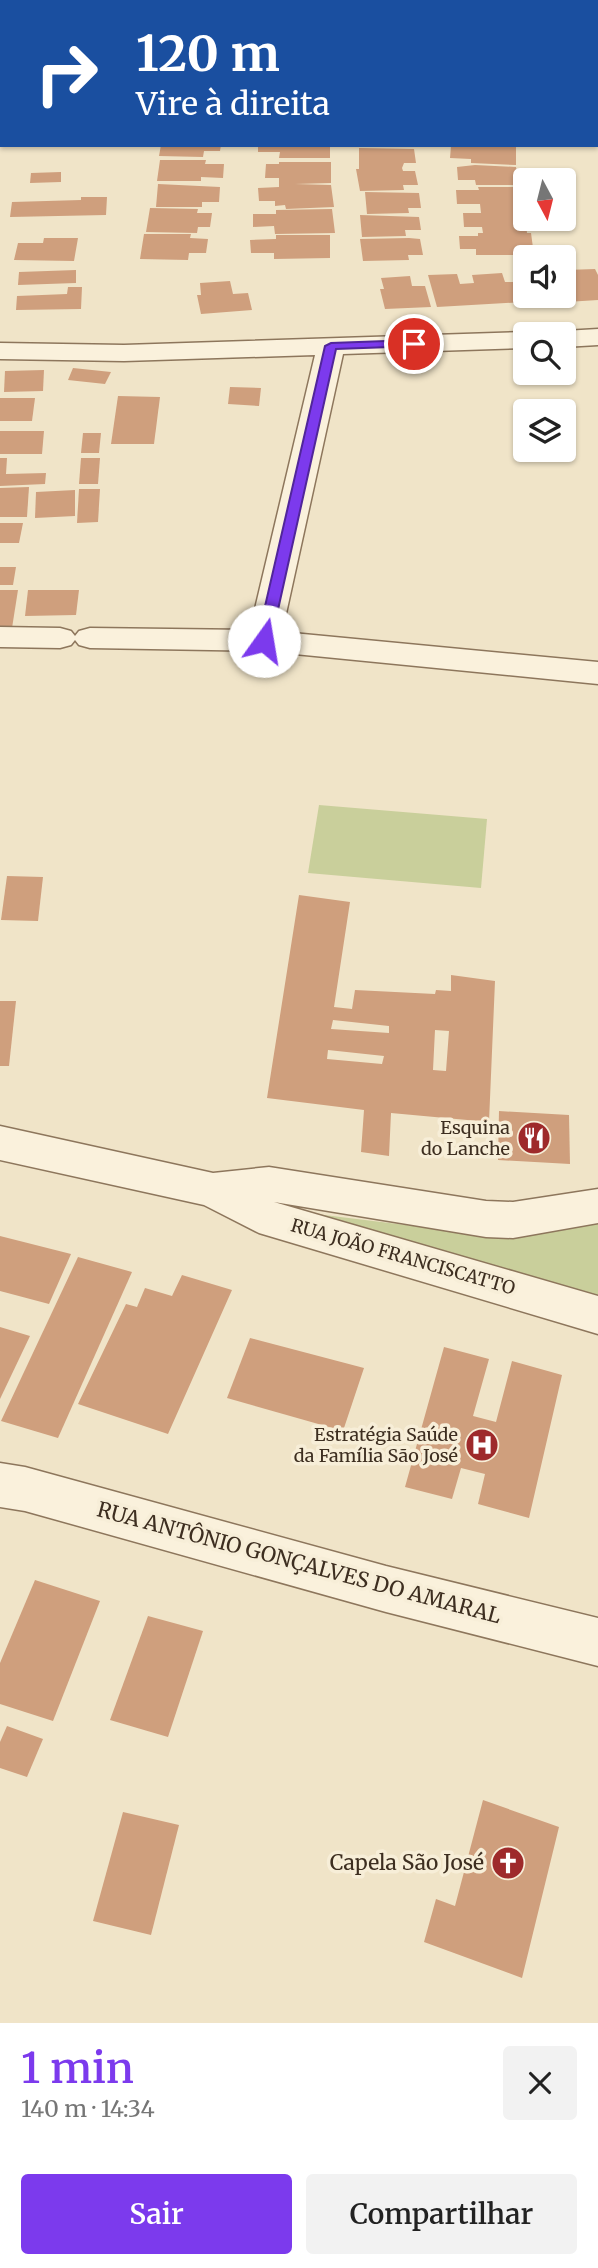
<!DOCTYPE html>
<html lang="pt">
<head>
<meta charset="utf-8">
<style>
	:root { --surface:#fff; --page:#f2f2f2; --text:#222; --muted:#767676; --accent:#7c3aed }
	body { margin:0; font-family:Merriweather,serif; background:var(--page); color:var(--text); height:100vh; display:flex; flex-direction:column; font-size:26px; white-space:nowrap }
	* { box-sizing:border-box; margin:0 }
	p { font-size:23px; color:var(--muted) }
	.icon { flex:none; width:38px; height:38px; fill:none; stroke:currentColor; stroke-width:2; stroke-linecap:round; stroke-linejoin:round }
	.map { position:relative; height:2023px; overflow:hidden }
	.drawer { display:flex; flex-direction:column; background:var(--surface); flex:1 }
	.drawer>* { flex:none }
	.banner { position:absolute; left:0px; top:0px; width:598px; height:147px; box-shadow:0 2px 5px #0004; background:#1a4fa0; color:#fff; overflow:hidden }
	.needle { width:46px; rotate:173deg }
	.tools { position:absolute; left:513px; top:168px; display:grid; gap:14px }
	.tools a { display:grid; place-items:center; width:63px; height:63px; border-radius:7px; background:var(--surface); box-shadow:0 2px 5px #0004; font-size:35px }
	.pin { position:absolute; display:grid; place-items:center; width:60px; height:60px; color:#fff; margin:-30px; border:4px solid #fff; border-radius:50%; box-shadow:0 2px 7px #0007 }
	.me { position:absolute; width:77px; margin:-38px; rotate:13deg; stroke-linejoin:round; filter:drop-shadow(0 0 5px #0008) }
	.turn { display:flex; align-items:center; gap:24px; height:147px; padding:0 21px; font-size:32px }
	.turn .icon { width:91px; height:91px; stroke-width:2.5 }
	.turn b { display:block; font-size:49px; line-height:60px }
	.round { display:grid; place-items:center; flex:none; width:74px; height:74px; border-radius:7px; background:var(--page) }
	.headline { display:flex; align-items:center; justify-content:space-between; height:119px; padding:0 21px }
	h1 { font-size:42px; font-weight:600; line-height:52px; color:var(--accent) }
	.cta { display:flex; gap:14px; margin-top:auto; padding:14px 21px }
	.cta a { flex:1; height:80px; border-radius:7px; background:var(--accent); color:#fff; font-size:28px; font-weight:600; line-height:80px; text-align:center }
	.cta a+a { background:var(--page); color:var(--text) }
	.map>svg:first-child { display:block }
	.green { fill:#c9cf9b }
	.building { fill:#cf9f7d; fill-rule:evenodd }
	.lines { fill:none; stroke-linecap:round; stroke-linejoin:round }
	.minor-casing { stroke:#8d765c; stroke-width:3 }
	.minor { fill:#faf1dc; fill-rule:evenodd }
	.route { fill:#7c3aed; stroke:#51269a; stroke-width:2 }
	.labels { text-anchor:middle; stroke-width:7; stroke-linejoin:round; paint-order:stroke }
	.poi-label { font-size:18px; fill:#3d2e20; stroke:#f7eed8; text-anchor:end }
	.street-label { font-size:18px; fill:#3d2e20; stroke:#f7eed8 }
	.near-street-label { font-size:21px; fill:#3d2e20; stroke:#f7eed8 }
	.near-poi-label { font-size:21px; fill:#3d2e20; stroke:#f7eed8; text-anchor:end }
</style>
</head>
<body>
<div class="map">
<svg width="598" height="2023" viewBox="0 0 598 2023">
	<rect width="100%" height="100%" fill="#f0e4c8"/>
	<!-- green -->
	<g class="green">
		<polygon points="319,805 487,819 481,888 308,873"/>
		<polygon points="308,1213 495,1236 598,1221 598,1296"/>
	</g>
	<!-- building -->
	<g class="building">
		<polygon points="161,145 221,145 220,151 204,151 203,157 159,156"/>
		<polygon points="258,145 330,145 330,158 279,158 280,152 258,152"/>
		<polygon points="469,145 516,145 516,165 471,163 471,159 450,158 451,146"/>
		<polygon points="359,148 414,149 416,163 404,163 402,168 403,171 415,171 418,185 403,185 404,190 360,191 356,169 359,169"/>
		<polygon points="160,160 206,160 205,164 224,164 223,178 201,177 201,181 157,181"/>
		<polygon points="279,162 331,162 331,183 295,184 331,185 334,207 286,209 285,205 275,206 275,201 259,201 258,188 279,187 279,178 265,178 266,164 279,164"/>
		<polygon points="475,165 516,167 519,185 476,185 475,180 458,180 457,167"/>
		<polygon points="61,172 61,182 30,183 31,173"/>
		<polygon points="158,184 220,187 219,202 202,202 202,207 156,207"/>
		<polygon points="478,187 522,187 527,233 531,233 534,255 476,255 476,249 460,249 459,236 478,236 478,233 483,233 482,227 464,227 463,213 481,213 480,204 457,204 456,190 479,190"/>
		<polygon points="365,192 419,193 421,208 408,208 409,213 367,214"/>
		<polygon points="81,197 107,197 106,215 10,217 12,202 81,200"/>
		<polygon points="150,208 198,209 197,213 212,213 210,227 198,227 197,233 146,232"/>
		<polygon points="332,209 335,233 275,234 274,226 253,227 253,214 276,214 276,210"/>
		<polygon points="360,215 419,217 421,230 405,230 406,236 362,237"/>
		<polygon points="144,234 191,234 190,238 208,239 206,253 189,253 188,260 140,259"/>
		<polygon points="276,235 330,235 330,258 274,259 274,253 251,253 250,240 276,239"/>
		<polygon points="44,238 78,238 74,261 14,260 18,243 43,243"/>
		<polygon points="409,238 420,239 423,255 408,255 409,260 363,261 360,239"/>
		<polygon points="595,269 598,275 598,300 535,304 532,296 564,296 564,281 571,281 566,270"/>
		<polygon points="76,270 76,283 18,285 19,272"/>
		<polygon points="502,273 505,282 517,282 524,302 437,307 428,275 457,274 460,284 474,283 472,275"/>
		<polygon points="410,276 412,286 425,286 431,307 385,309 380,289 384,289 381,278"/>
		<polygon points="230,281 233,294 248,293 252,310 201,314 197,295 201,295 200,283"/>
		<polygon points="68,287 82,287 81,309 16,310 17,296 67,294"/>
		<polygon points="73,368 111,372 105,384 68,380"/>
		<polygon points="44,370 43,391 4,392 5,371"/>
		<polygon points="230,387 261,388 259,406 228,404"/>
		<polygon points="118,396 160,397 154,444 111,444"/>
		<polygon points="0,398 35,398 32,421 0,421"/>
		<polygon points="0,431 44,431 42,454 0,454"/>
		<polygon points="83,433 101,433 99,453 81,453"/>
		<polygon points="0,458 7,458 6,474 46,473 45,484 0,486"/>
		<polygon points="81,458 100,458 98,484 79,484"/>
		<polygon points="29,487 27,517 0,517 0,488"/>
		<polygon points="79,489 100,489 98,522 77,523"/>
		<polygon points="75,490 75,516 35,518 36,492"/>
		<polygon points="0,523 23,523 19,543 0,543"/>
		<polygon points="0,567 16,567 13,585 0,585"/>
		<polygon points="0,590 18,590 12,628 0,628"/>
		<polygon points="28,590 79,590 76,615 25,616"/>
		<polygon points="7,876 43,877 38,921 1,920"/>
		<path d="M299,895L350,902L334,1007L352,1009L355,990L435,994L436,990L451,991V975L495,981L489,1122L391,1113L389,1156L361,1152L364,1110L267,1098ZM333,1020L389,1026V1033L331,1029ZM435,1030L449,1031L446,1071L433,1070ZM328,1050L384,1056L382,1064L327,1059Z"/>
		<polygon points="0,1001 16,1001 9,1066 0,1066"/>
		<polygon points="499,1111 569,1115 570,1164 498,1160"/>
		<polygon points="0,1236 71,1254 49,1304 0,1291"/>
		<polygon points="78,1257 132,1272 58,1438 1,1421"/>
		<polygon points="182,1275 232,1290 168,1434 78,1404 126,1304 137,1307 145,1288 172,1296"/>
		<polygon points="0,1327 30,1336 0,1399"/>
		<polygon points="250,1338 364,1368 343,1431 227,1398"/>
		<polygon points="444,1347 489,1359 473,1416 496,1422 512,1361 562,1375 529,1518 478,1504 485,1474 461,1468 452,1499 405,1487"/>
		<polygon points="35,1580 100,1601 53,1721 0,1704 0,1663"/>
		<polygon points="148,1616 203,1631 168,1737 110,1720"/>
		<polygon points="7,1726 43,1739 27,1777 0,1768 0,1742"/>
		<polygon points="483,1800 559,1827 522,1978 424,1942 436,1899 455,1906"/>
		<polygon points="123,1812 179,1825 151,1935 93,1921"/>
	</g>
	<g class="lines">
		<defs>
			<g id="minor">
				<rect x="22" y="0" width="22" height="2"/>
				<polygon points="0,118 2,118 0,139"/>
				<polygon points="598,329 598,345 564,347 564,334 554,334 564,331"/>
				<polygon points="525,332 535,334 525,334 525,348 343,354 282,632 598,662 598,684 264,651 90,648 79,645 75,640 71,645 60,648 0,647 0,627 60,628 71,631 75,636 79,631 90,628 250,630 315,355 124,361 0,359 0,343 124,345"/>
				<polygon points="0,1126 213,1173 269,1167 486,1201 513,1202 598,1189 598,1223 513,1238 486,1237 274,1202 598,1296 598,1334 259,1233 204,1205 0,1160"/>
				<polygon points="0,1463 25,1467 386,1566 598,1618 598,1666 386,1612 25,1511 0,1507"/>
			</g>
		</defs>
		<!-- minor casing -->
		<use href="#minor" class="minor-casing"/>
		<!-- minor -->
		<use href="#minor" class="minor"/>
	</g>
	<!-- route -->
	<polygon class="route" points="414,340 420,344 418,346 336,349 271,641 264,645 259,644 257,641 325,346 331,343"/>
	<!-- icons -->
	<defs>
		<symbol id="restaurant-disc" viewBox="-11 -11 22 22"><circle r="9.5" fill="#9e2a2b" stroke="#f7eed8"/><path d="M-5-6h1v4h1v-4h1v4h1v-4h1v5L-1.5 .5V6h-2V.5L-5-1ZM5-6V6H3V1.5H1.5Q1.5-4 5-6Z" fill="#fff"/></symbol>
		<symbol id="hospital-disc" viewBox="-11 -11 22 22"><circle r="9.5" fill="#9e2a2b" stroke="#f7eed8"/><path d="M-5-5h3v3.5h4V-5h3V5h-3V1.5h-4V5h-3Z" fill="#fff"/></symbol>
		<symbol id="church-disc" viewBox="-11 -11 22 22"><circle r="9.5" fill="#9e2a2b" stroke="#f7eed8"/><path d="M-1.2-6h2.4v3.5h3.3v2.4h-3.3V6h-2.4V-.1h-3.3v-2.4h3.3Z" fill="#fff"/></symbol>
	</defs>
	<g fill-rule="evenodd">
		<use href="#restaurant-disc" x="515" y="1119" width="38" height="38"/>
		<use href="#hospital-disc" x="463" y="1426" width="38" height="38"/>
		<use href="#church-disc" x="489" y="1844" width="38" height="38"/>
	</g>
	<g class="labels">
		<!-- poi labels -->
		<g class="poi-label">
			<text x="510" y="1134">Esquina<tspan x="510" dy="21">do Lanche</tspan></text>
			<text x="458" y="1441">Estratégia Saúde<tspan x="458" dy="21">da Família São José</tspan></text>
		</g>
		<!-- street labels -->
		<g class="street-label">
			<text transform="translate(403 1257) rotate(16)" y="6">RUA JOÃO FRANCISCATTO</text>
		</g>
		<!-- near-street labels -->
		<g class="near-street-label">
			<text transform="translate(299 1563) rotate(15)" y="7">RUA ANTÔNIO GONÇALVES DO AMARAL</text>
		</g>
		<!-- near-poi labels -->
		<g class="near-poi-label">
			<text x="484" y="1870">Capela São José</text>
		</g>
	</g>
</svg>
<div class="tools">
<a><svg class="needle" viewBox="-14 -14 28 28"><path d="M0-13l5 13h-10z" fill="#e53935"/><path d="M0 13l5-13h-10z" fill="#767676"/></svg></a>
<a><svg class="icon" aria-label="sound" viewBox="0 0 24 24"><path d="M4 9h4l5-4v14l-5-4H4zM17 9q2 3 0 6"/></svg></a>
<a><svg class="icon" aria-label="search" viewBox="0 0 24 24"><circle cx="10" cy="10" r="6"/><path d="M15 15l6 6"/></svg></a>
<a><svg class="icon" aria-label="layers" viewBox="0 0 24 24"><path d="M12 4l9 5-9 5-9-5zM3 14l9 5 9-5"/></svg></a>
</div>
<div class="pin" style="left:414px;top:344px;background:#d93025"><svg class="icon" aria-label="arrive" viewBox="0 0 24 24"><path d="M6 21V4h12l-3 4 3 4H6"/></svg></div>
<svg class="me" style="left:264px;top:641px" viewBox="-20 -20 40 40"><circle r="19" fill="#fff"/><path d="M0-13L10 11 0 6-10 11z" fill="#7c3aed"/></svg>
<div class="banner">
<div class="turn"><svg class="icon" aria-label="right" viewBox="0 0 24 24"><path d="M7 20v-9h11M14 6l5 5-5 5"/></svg><div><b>120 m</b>Vire à direita</div></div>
</div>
</div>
<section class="drawer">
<div class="headline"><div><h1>1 min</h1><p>140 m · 14:34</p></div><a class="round"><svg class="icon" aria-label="close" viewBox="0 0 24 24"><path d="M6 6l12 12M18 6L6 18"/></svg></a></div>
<div class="cta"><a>Sair</a><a>Compartilhar</a></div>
</section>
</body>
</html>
